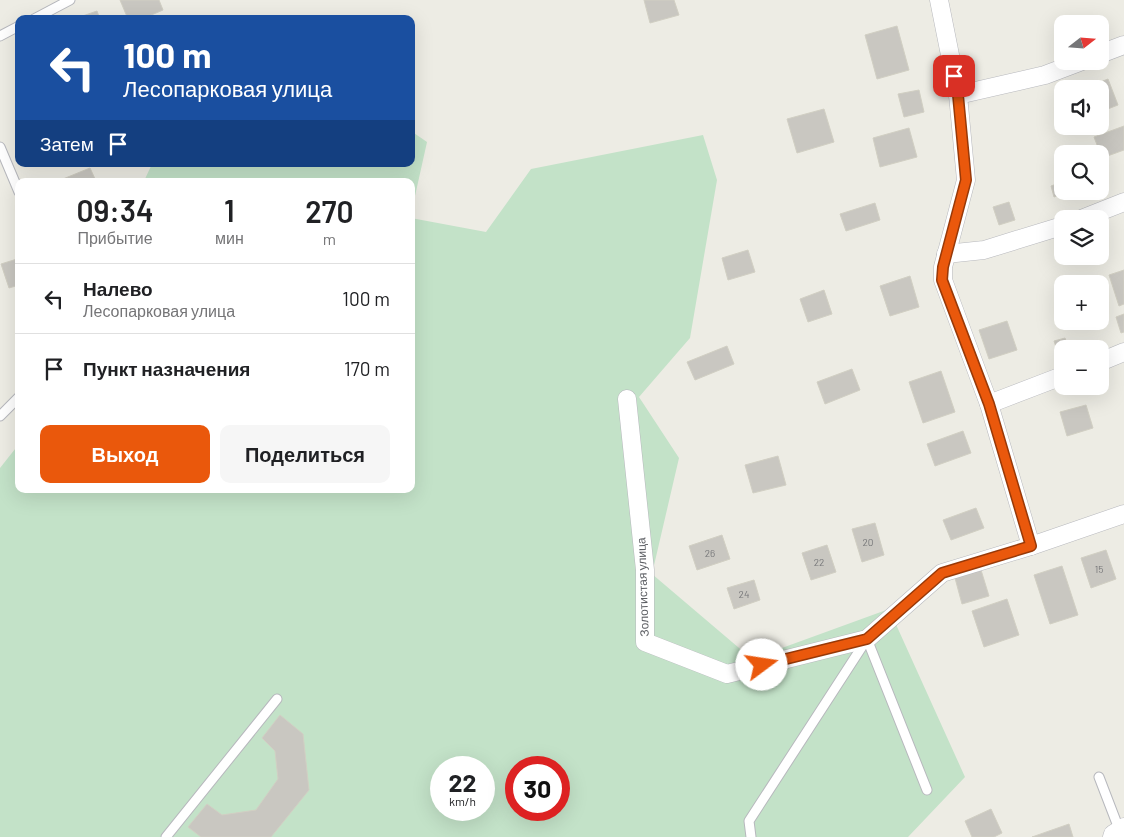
<!DOCTYPE html>
<html lang="ru">
<head>
<meta charset="utf-8">
<style>
	:root { --surface:#fff; --page:#f6f6f6; --text:#202124; --muted:#757577; --line:#e0e0e0; --accent:#ea580c }
	body { margin:0; font-family:Barlow,sans-serif; background:var(--page); color:var(--text); height:100vh; display:flex; flex-direction:column; font-size:19px; white-space:nowrap }
	* { box-sizing:border-box; margin:0 }
	p { font-size:16px; color:var(--muted) }
	.icon { flex:none; width:28px; height:28px; fill:none; stroke:currentColor; stroke-width:2; stroke-linecap:round; stroke-linejoin:round }
	.map { position:relative; flex:1; overflow:hidden }
	.sheet { position:absolute; left:15px; top:178px; width:400px; height:315px; display:flex; flex-direction:column; background:var(--surface); border-radius:10px; box-shadow:0 5px 20px #0002 }
	.sheet>* { flex:none }
	.hud { position:absolute; left:15px; top:15px; width:400px; height:152px; border-radius:10px; box-shadow:0 5px 20px #0002; background:#1a4fa0; color:#fff; overflow:hidden }
	.needle { width:32px; rotate:73deg }
	.controls { position:absolute; left:1054px; top:15px; display:grid; gap:10px }
	.controls a { display:grid; place-items:center; width:55px; height:55px; border-radius:10px; background:var(--surface); box-shadow:0 5px 20px #0002; font-size:25px }
	.speed { position:absolute; left:430px; top:756px; display:flex; gap:10px; font-size:25px; font-weight:700; text-align:center }
	.speed>* { display:grid; place-content:center; width:65px; height:65px; border-radius:50%; background:var(--surface); box-shadow:0 5px 20px #0002; line-height:1 }
	.speed small { font-size:12px; font-weight:400 }
	.speed .limit { border:8px solid #d22; background:#fff; color:#111 }
	.pin { position:absolute; display:grid; place-items:center; width:42px; height:42px; color:#fff; margin:-21px; border-radius:10px; box-shadow:0 2px 8px #0006 }
	.me { position:absolute; width:55px; margin:-28px; rotate:76deg; stroke-linejoin:round; filter:drop-shadow(0 0 4px #0008) }
	.turn { display:flex; align-items:center; gap:18px; height:105px; padding:0 25px; font-size:22px }
	.turn .icon { width:65px; height:65px; stroke-width:2.5 }
	.turn b { display:block; font-size:35px; line-height:42px }
	.then { display:flex; align-items:center; height:48px; padding:0 25px; background:#0003; gap:10px; font-size:19px }
	.eta { display:flex; justify-content:space-evenly; align-items:center; height:85px; text-align:center }
	.eta b { font-size:30px; font-weight:600; line-height:35px }
	.action { display:flex; gap:10px; margin-top:auto; padding:10px 25px }
	.action a { flex:1; height:58px; border-radius:10px; background:var(--accent); color:#fff; font-size:20px; font-weight:600; line-height:58px; text-align:center }
	.action a+a { background:var(--page); color:var(--text) }
	ul { padding:0; list-style:none }
	li { display:flex; align-items:center; gap:15px; height:70px; padding:0 25px; border-top:1px solid var(--line) }
	li div { flex:1 }
	li b { display:block; font-size:19px }
	li em { font-style:normal }
	.map>svg:first-child { display:block }
	.green { fill:#c3e2c8; fill-rule:evenodd }
	.building { fill:#c9c7c1; stroke:#d1cfc3 }
	.lines { fill:none; stroke-linecap:round; stroke-linejoin:round }
	.lane-casing { stroke:#b7b8bd; stroke-width:11 }
	.street-casing { stroke:#b7b8bd; stroke-width:19 }
	.lane { stroke:#fff; stroke-width:9 }
	.street { stroke:#fff; stroke-width:18 }
	.route-casing { stroke:#983908; stroke-width:12 }
	.route { stroke:#ea580c; stroke-width:9 }
	.labels { text-anchor:middle; stroke-width:4; stroke-linejoin:round; paint-order:stroke }
	.number-label { font-size:10px; fill:#77787a }
	.street-label { font-size:12px; fill:#5c5e63; stroke:#fff }
</style>
</head>
<body>
<div class="map">
<svg width="1124" height="837" viewBox="0 0 1124 837">
	<rect width="100%" height="100%" fill="#edece4"/>
	<!-- green -->
	<g class="green">
		<polygon points="411,131 427,142 411,214 411,181 144,181 152,164 411,164"/>
		<path d="M703,135L717,180L690,338L639,397L679,458L652,574L752,659L889,609L965,777L908,837H0V468L19,444V489H411V218L486,232L531,169ZM441,768H484V810H441ZM516,768H559V810H516Z"/>
	</g>
	<!-- building -->
	<g class="building">
		<polygon points="120,0 159,0 163,10 142,19 128,19"/>
		<polygon points="644,0 674,0 679,15 650,23"/>
		<polygon points="97,11 100,19 74,19"/>
		<polygon points="897,26 909,70 877,79 865,35"/>
		<polygon points="1108,79 1118,105 1100,112 1100,89 1091,89 1090,86"/>
		<polygon points="919,90 924,112 904,117 898,94"/>
		<polygon points="824,109 834,142 797,153 787,119"/>
		<polygon points="1124,126 1124,150 1102,158 1094,137"/>
		<polygon points="909,128 917,157 880,167 873,138"/>
		<polygon points="90,168 96,181 58,181"/>
		<polygon points="1062,182 1062,191 1072,191 1054,197 1051,186"/>
		<polygon points="1009,202 1015,220 999,225 993,207"/>
		<polygon points="875,203 880,220 846,231 840,214"/>
		<polygon points="748,250 755,272 728,280 722,258"/>
		<polygon points="17,259 19,285 9,288 1,264"/>
		<polygon points="1124,270 1124,304 1119,306 1109,275"/>
		<polygon points="910,276 919,307 890,316 880,286"/>
		<polygon points="824,290 832,314 808,322 800,299"/>
		<polygon points="1124,314 1124,332 1121,333 1116,317"/>
		<polygon points="1007,321 1017,350 989,359 979,330"/>
		<polygon points="1065,338 1069,349 1062,349 1062,358 1060,359 1054,341"/>
		<polygon points="727,346 734,364 695,380 687,362"/>
		<polygon points="852,369 860,390 825,404 817,382"/>
		<polygon points="941,371 955,412 923,423 909,382"/>
		<polygon points="1086,405 1093,428 1067,436 1060,412"/>
		<polygon points="963,431 971,453 935,466 927,444"/>
		<polygon points="778,456 786,485 753,493 745,465"/>
		<polygon points="976,508 984,528 951,540 943,520"/>
		<polygon points="875,523 884,555 862,562 852,529"/>
		<polygon points="722,535 730,559 697,570 689,546"/>
		<polygon points="827,545 836,572 811,580 802,553"/>
		<polygon points="1106,550 1116,579 1091,588 1081,558"/>
		<polygon points="1062,566 1078,615 1050,624 1034,575"/>
		<polygon points="981,570 989,596 962,604 955,578"/>
		<polygon points="754,580 760,600 734,609 727,588"/>
		<polygon points="1007,599 1019,635 984,647 972,611"/>
		<polygon points="280,715 303,734 309,790 271,837 201,837 188,827 207,804 222,815 256,810 278,779 275,751 262,738"/>
		<polygon points="991,809 1002,833 994,837 972,837 965,821"/>
		<polygon points="1069,824 1073,837 1032,837"/>
	</g>
	<g class="lines">
		<defs>
			<g id="lane">
				<polyline points="34,19 70,0"/>
				<polyline points="0,36 19,26"/>
				<polyline points="0,147 19,192"/>
				<polyline points="0,416 19,397"/>
				<polyline points="1099,777 1119,829"/>
				<polyline points="166,837 277,699"/>
				<polyline points="751,837 749,821 867,639 927,790"/>
			</g>
			<g id="street">
				<polyline points="939,0 958,95 966,180 943,267 943,280 989,404 1031,546"/>
				<polyline points="1100,54 1124,45"/>
				<polyline points="958,95 1045,75 1082,61"/>
				<polyline points="1081,219 1124,202"/>
				<polyline points="946,254 984,250 1062,226"/>
				<polyline points="1100,362 1124,352"/>
				<polyline points="627,399 645,570 645,642 727,674 867,639 942,573 1031,546 1124,514"/>
				<polyline points="989,404 1062,376"/>
				<polyline points="1112,837 1113,834 1124,827"/>
			</g>
		</defs>
		<!-- lane casing -->
		<use href="#lane" class="lane-casing"/>
		<!-- street casing -->
		<use href="#street" class="street-casing"/>
		<!-- lane -->
		<use href="#lane" class="lane"/>
		<!-- street -->
		<use href="#street" class="street"/>
	</g>
	<g class="lines">
		<defs>
			<polyline id="route" points="762,665 867,639 942,573 1031,546 989,404 942,280 943,267 966,180 958,95 954,76"/>
		</defs>
		<!-- route casing -->
		<use href="#route" class="route-casing"/>
		<!-- route -->
		<use href="#route" class="route"/>
	</g>
	<g class="labels">
		<!-- number labels -->
		<g class="number-label">
			<text x="868" y="546">20</text>
			<text x="710" y="557">26</text>
			<text x="819" y="566">22</text>
			<text x="1099" y="573">15</text>
			<text x="744" y="598">24</text>
		</g>
		<!-- street labels -->
		<g class="street-label">
			<text transform="translate(643 587) rotate(-92)" y="4">Золотистая улица</text>
		</g>
	</g>
</svg>
<div class="controls">
<a><svg class="needle" viewBox="-14 -14 28 28"><path d="M0-13l5 13h-10z" fill="#e53935"/><path d="M0 13l5-13h-10z" fill="#757577"/></svg></a>
<a><svg class="icon" aria-label="sound" viewBox="0 0 24 24"><path d="M4 9h4l5-4v14l-5-4H4zM17 9q2 3 0 6"/></svg></a>
<a><svg class="icon" aria-label="search" viewBox="0 0 24 24"><circle cx="10" cy="10" r="6"/><path d="M15 15l6 6"/></svg></a>
<a><svg class="icon" aria-label="layers" viewBox="0 0 24 24"><path d="M12 4l9 5-9 5-9-5zM3 14l9 5 9-5"/></svg></a>
<a>+</a>
<a>−</a>
</div>
<div class="speed"><div>22<small>km/h</small></div><div class="limit">30</div></div>
<div class="pin" style="left:954px;top:76px;background:#d93025"><svg class="icon" aria-label="arrive" viewBox="0 0 24 24"><path d="M6 21V4h12l-3 4 3 4H6"/></svg></div>
<svg class="me" style="left:762px;top:665px" viewBox="-20 -20 40 40"><circle r="19" fill="#fff"/><path d="M0-13L10 11 0 6-10 11z" fill="#ea580c"/></svg>
<div class="hud">
<div class="turn"><svg class="icon" aria-label="left" viewBox="0 0 24 24"><path d="M17 20v-9H6M10 6l-5 5 5 5"/></svg><div><b>100 m</b>Лесопарковая улица</div></div>
<div class="then">Затем<svg class="icon" aria-label="arrive" viewBox="0 0 24 24"><path d="M6 21V4h12l-3 4 3 4H6"/></svg></div>
</div>
<section class="sheet">
<div class="eta">
<div><b>09:34</b><p>Прибытие</p></div>
<div><b>1</b><p>мин</p></div>
<div><b>270</b><p>m</p></div>
</div>
<ul>
<li><svg class="icon" aria-label="left" viewBox="0 0 24 24"><path d="M17 20v-9H6M10 6l-5 5 5 5"/></svg><div><b>Налево</b><p>Лесопарковая улица</p></div><em>100 m</em></li>
<li><svg class="icon" aria-label="arrive" viewBox="0 0 24 24"><path d="M6 21V4h12l-3 4 3 4H6"/></svg><div><b>Пункт назначения</b></div><em>170 m</em></li>
</ul>
<div class="action"><a>Выход</a><a>Поделиться</a></div>
</section>
</div>
</body>
</html>
